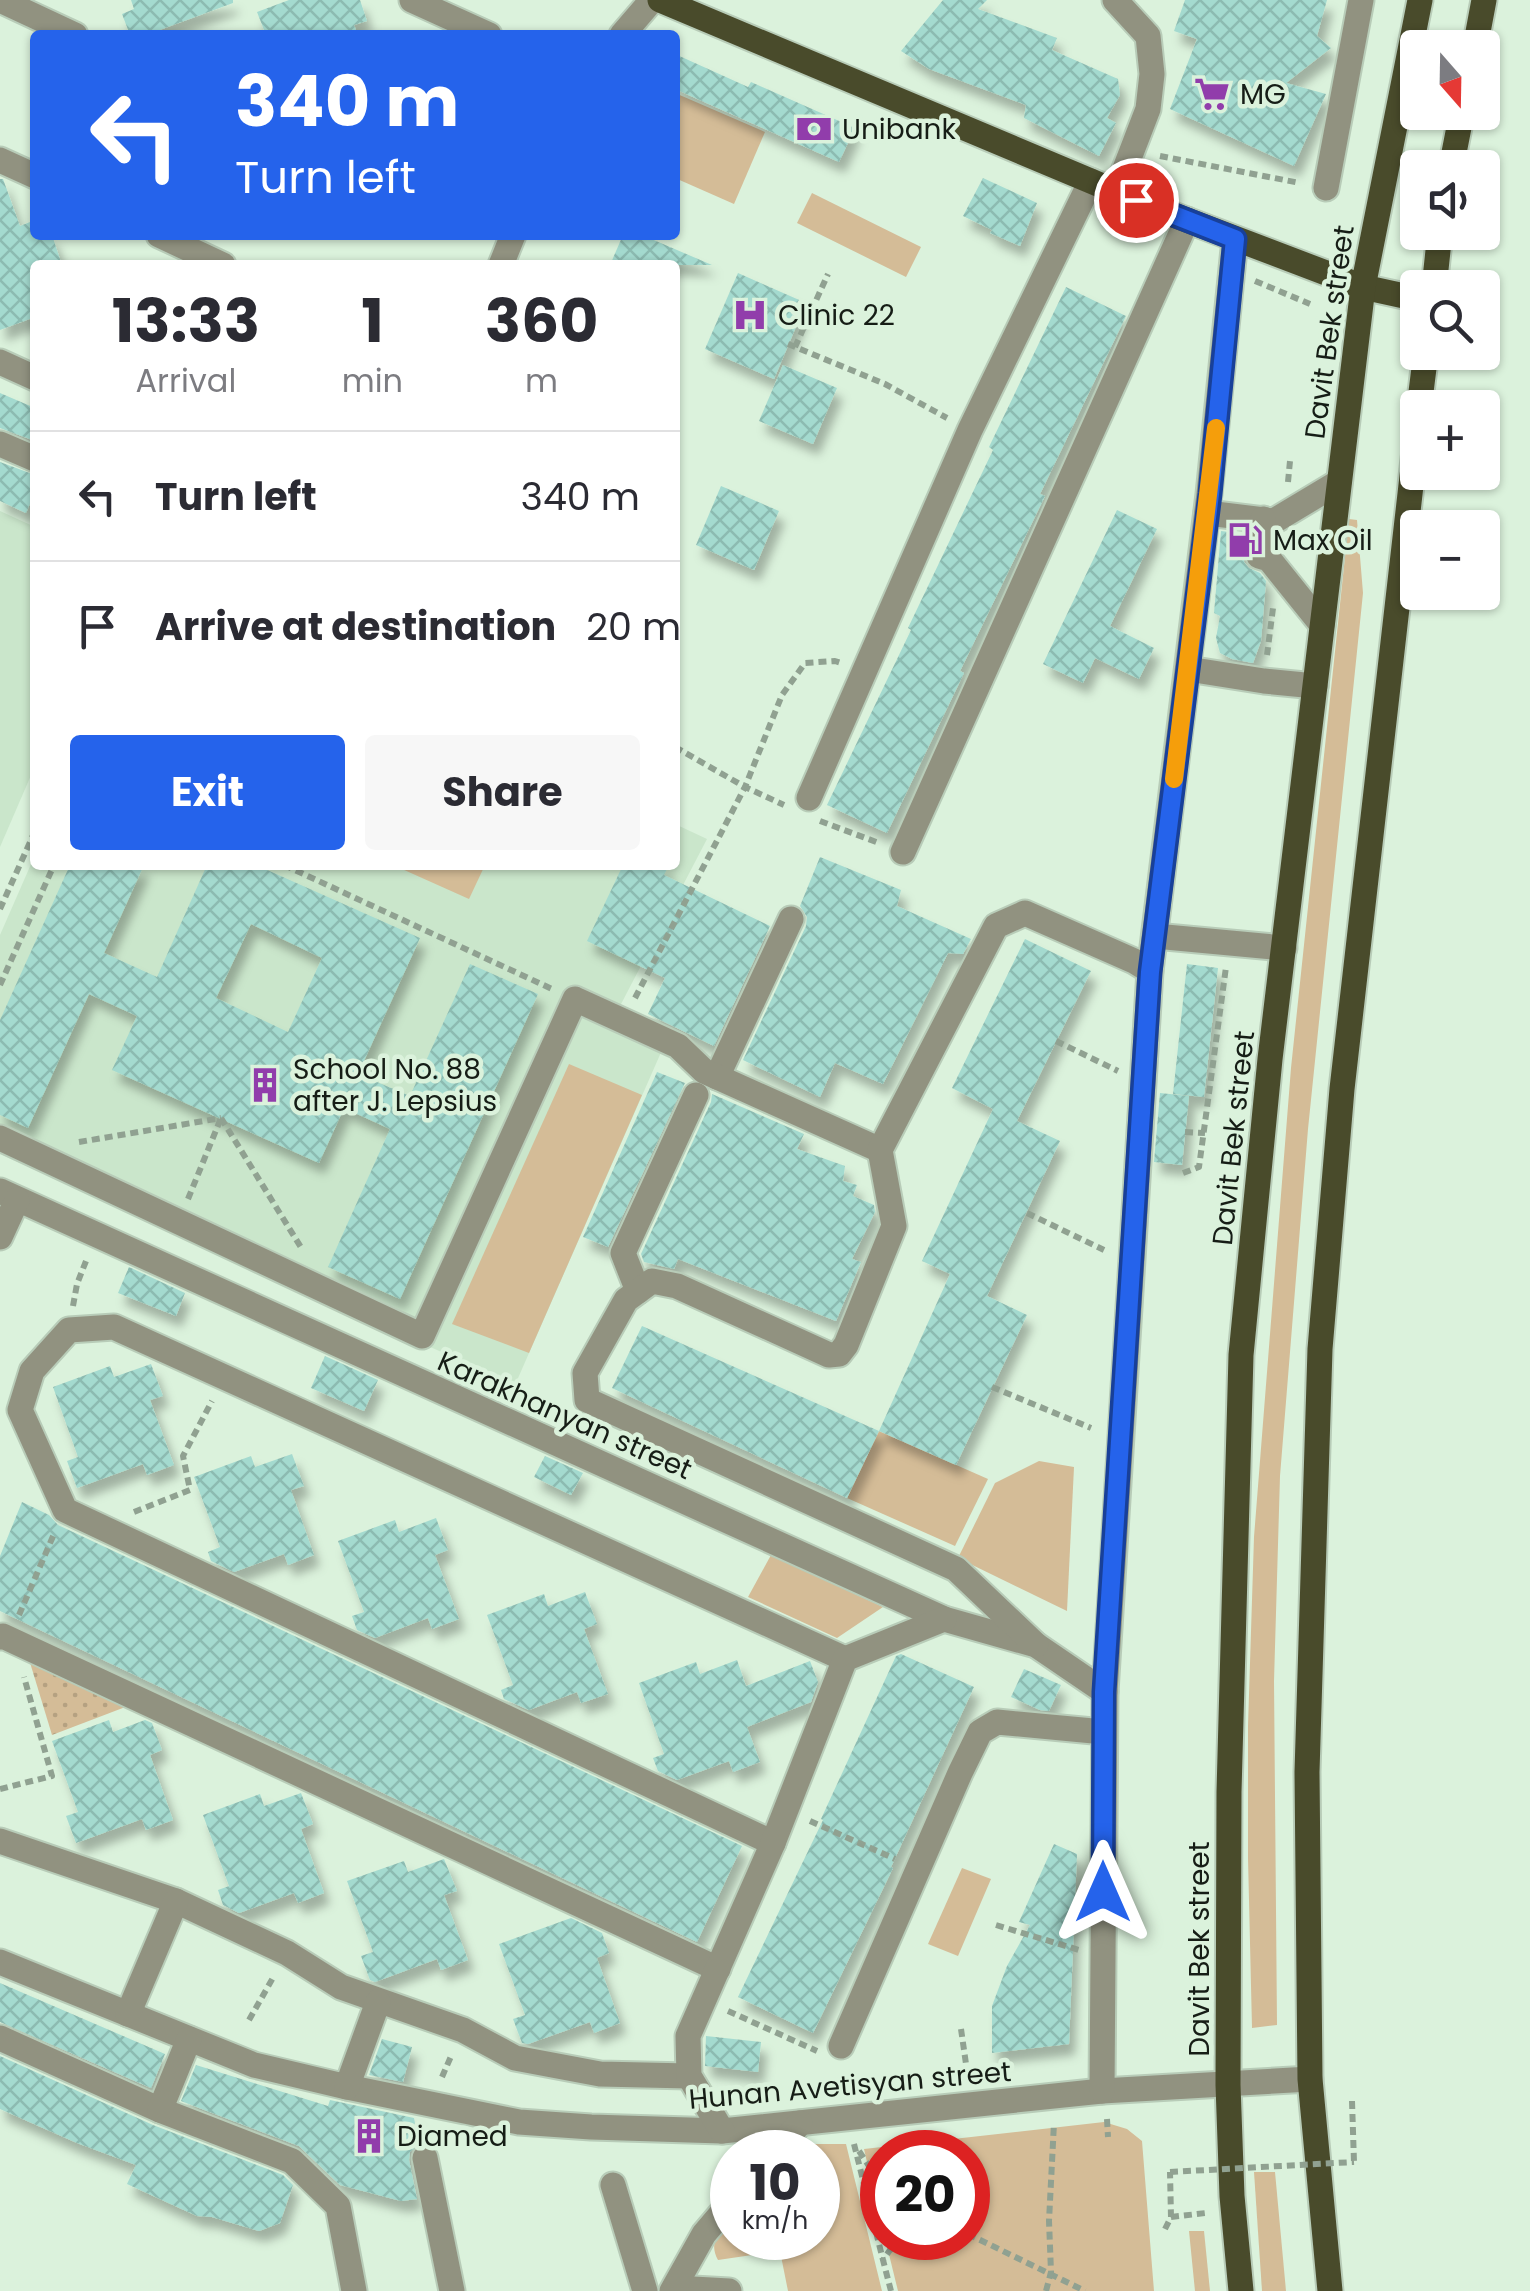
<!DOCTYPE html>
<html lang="en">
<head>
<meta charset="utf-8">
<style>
	:root { --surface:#fff; --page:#f7f7f7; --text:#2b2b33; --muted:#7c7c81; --line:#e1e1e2; --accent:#2563eb }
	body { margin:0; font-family:Poppins,sans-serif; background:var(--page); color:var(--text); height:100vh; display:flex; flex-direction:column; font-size:38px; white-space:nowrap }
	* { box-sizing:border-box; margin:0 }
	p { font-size:32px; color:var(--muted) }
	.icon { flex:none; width:55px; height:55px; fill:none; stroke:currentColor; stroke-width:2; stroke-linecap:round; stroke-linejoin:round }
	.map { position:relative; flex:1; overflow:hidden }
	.details { position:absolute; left:30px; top:260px; width:650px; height:610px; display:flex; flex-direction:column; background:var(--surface); border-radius:10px; box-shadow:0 2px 8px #0004 }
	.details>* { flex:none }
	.banner { position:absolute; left:30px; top:30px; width:650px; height:210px; border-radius:10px; box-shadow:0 2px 8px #0004; background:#2563eb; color:#fff; overflow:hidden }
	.needle { width:65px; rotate:160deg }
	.fabs { position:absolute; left:1400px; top:30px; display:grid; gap:20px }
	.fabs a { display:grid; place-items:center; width:100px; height:100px; border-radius:10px; background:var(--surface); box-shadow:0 2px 8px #0004; font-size:50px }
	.speed { position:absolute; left:710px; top:2130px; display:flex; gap:20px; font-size:50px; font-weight:700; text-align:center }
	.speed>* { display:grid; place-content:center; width:130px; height:130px; border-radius:50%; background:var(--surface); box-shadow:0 2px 8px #0004; line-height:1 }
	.speed small { font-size:25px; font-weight:400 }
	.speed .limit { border:15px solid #d22; background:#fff; color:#111 }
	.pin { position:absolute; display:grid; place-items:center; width:85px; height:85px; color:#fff; margin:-42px; border:5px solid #fff; border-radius:50%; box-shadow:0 2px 10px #0007 }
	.me { position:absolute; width:110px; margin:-55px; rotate:0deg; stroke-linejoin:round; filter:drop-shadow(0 0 8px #0008) }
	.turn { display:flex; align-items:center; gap:35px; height:210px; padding:0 40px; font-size:45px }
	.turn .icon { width:130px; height:130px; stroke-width:2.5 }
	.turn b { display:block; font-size:70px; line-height:85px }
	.eta { display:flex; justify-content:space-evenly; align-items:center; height:170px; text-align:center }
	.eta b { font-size:60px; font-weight:700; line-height:70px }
	.button { display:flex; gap:20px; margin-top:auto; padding:20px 40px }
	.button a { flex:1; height:115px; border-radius:10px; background:var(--accent); color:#fff; font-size:40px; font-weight:700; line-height:115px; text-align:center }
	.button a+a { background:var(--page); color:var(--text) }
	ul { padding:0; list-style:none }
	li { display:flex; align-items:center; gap:30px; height:130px; padding:0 40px; border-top:2px solid var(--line) }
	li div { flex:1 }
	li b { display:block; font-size:38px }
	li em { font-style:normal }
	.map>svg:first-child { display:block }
	.built { fill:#cae6cb }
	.green { fill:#d4bc97 }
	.garden { fill:url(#garden-dots) }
	.building { fill:url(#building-cross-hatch); fill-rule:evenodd; filter:url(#shadow) }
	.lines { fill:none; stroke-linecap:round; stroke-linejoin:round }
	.minor-casing { stroke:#b8ccb8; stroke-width:29 }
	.major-casing { stroke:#b8ccb8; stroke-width:29 }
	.path { stroke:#90a191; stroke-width:6; stroke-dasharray:8 5; stroke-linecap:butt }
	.minor { stroke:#919280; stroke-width:25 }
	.major { stroke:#494b2b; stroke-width:25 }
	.path-bridge { stroke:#90a191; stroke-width:6; stroke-dasharray:8 5; stroke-linecap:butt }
	.route-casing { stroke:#184099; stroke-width:25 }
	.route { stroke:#2563eb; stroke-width:18 }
	.slow { stroke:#f59e0b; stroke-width:18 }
	.labels { text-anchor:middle; stroke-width:9; stroke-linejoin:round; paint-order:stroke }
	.poi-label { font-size:28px; fill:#161d16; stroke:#dbf2dc; text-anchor:start }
	.street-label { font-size:28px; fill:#161d16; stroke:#dbf2dc }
</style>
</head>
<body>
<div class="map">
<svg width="1530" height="2291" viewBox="0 0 1530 2291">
	<defs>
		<pattern id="garden-dots" width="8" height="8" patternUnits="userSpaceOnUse" patternTransform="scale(2.5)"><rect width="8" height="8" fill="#d4bc97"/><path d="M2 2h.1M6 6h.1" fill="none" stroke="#b5a181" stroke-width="1.8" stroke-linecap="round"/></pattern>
		<pattern id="building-cross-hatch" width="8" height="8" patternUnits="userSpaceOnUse" patternTransform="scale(2.5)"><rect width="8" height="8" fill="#a4dacf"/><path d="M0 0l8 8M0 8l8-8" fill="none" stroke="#8cbbb1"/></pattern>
		<filter id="shadow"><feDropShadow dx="6" dy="11" stdDeviation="5" flood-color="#0004"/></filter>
	</defs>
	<rect width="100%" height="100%" fill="#dbf2dc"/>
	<!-- built -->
	<g class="built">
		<polygon points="0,511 35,527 35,766 0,847"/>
		<polygon points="675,824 707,839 620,1006 666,1041 515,1385 0,1154 0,935 35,855 35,865 675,865"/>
	</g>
	<!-- green -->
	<g class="green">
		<polygon points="675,93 765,132 734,204 675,178"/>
		<polygon points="812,193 921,247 906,277 797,223"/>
		<polygon points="1349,519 1357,520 1363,593 1308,1129 1280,1476 1274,1681 1277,2025 1252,2028 1248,1858 1248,1726 1254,1537 1291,1068"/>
		<polygon points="393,865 485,865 469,899"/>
		<polygon points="569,1064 642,1095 529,1353 452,1324"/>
		<polygon points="879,1431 988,1479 955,1546 847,1498"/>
		<polygon points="1039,1461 1074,1467 1067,1611 958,1558 995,1483"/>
		<polygon points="771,1555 883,1607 837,1638 748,1597"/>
		<polygon points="962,1868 991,1879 958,1956 928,1944"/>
		<polygon points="1104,2122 1127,2129 1142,2141 1154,2291 898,2291 885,2238 968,2238 968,2152 882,2152 882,2228 864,2149"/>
		<path d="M801,2144H846L882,2291H788L780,2251L718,2260C707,2241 722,2228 732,2213V2238H818V2152H788Z"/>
		<polygon points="1254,2172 1275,2172 1286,2291 1262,2291"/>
		<polygon points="1189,2231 1204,2231 1210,2291 1195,2291"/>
	</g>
	<!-- garden -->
	<polygon class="garden" points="28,1656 128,1706 52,1735"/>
	<!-- building -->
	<g class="building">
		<polygon points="131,0 233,0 233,3 146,35 130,35 122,14 134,9"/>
		<polygon points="289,0 360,0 367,21 354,25 358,35 266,35 257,12"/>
		<polygon points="943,0 987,0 978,9 1057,38 1052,50 1118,79 1120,95 1107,118 1116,123 1099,156 1024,118 1026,105 929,69 901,51"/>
		<polygon points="1185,0 1327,0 1317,36 1331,48 1286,83 1326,94 1294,166 1170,109 1197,39 1174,31"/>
		<polygon points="675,54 748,87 751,82 855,128 839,162 675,89"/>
		<polygon points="983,178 1037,203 1020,246 990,233 992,230 963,216"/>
		<polygon points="0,179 3,179 20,226 35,220 35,235 52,235 62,265 35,265 35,317 0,330"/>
		<polygon points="623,235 642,235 712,265 610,265"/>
		<polygon points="738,273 806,303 774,379 705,349"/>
		<polygon points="1066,287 1126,316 1040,494 1045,496 960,671 964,673 887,833 827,805 911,630 908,628 993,450 989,447"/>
		<polygon points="783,365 837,388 813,444 759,421"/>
		<polygon points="0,393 35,408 35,441 0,428"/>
		<polygon points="0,462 35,475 35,492 26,513 0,501"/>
		<polygon points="721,486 779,511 754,570 696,545"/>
		<polygon points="1117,510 1157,529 1110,626 1154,648 1139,679 1095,658 1083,683 1043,664"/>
		<polygon points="1221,531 1245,534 1244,562 1249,568 1260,573 1266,581 1261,641 1253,663 1232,659 1220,653 1216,638 1220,616 1214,613"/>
		<polygon points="820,857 901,890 897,906 971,939 963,954 948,953 883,1084 835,1063 820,1097 743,1060 806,926 807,917 800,906"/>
		<path d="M70,865H144L104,953L157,977L207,865H256L420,938L358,1074L410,1096L470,964L538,994L400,1299L328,1267L390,1129L344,1108L319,1163L112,1070L137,1016L89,994L28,1128L0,1115V1020ZM251,924L322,958L288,1032L216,998Z"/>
		<polygon points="623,865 669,865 664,875 770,926 714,1046 648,1014 665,978 587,941"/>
		<polygon points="1025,939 1091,971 1017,1121 1060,1141 987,1296 1027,1315 956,1465 879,1431 950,1274 922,1261 993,1109 952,1088"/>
		<polygon points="1187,964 1218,968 1204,1097 1173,1094"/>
		<polygon points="657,1072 685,1083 608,1247 583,1237"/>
		<polygon points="1160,1093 1189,1096 1182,1165 1154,1162"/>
		<polygon points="712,1094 804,1134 797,1149 845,1166 843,1181 857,1185 853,1196 874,1205 875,1212 852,1259 861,1262 836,1321 678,1259 674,1269 644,1262 641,1254 711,1102"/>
		<polygon points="129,1267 185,1293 176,1316 118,1293"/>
		<polygon points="642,1326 879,1431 847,1498 612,1388"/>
		<polygon points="325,1356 378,1380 364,1411 311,1388"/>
		<polygon points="151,1364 163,1396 150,1400 174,1465 147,1475 143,1464 77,1488 67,1461 78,1457 53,1387 110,1366 114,1377"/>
		<polygon points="292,1454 304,1486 291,1490 314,1555 288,1565 284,1554 234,1572 211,1561 208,1552 220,1547 194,1477 251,1456 255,1467"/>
		<polygon points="545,1456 583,1473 571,1495 534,1477"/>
		<polygon points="22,1502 49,1515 58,1525 742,1846 697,1942 0,1611 0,1556"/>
		<polygon points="436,1518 448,1550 435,1555 459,1619 432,1629 428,1618 375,1638 357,1630 352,1616 364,1612 338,1541 395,1520 399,1532"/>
		<polygon points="585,1592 597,1624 584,1629 608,1694 581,1703 577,1692 529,1710 504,1699 501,1690 513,1685 487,1615 544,1594 548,1606"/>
		<polygon points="901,1654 974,1687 891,1867 893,1868 813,2033 738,1997 823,1820 821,1819 896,1656"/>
		<polygon points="737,1660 746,1686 810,1661 818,1682 811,1702 747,1727 760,1762 733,1772 729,1761 677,1780 658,1771 653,1758 664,1754 639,1683 696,1662 700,1674"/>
		<polygon points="1024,1669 1061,1685 1049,1711 1040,1710 1011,1697"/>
		<polygon points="109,1720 113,1732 145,1720 152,1723 162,1750 150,1755 173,1820 146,1830 142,1819 76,1843 66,1816 78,1812 52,1741"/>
		<polygon points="301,1793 313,1824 301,1829 324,1893 298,1903 294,1893 239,1913 223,1905 218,1890 229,1886 203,1815 260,1794 264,1806"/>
		<polygon points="1054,1844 1077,1854 1069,2044 992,2053 992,2006 1007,1966 1030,1925 1019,1922"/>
		<polygon points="444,1859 457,1891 444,1895 468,1960 441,1970 437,1959 375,1982 370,1980 361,1956 373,1952 347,1881 404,1861 408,1872"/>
		<polygon points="571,1918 602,1933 609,1953 597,1958 620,2023 594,2033 590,2022 528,2044 522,2043 513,2019 525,2015 499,1944"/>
		<polygon points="0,1983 165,2054 151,2088 0,2022"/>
		<polygon points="706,2036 761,2042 758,2072 705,2066"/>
		<polygon points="382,2039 412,2047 403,2082 369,2075"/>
		<polygon points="0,2056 153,2125 283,2175 293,2185 280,2223 259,2231 212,2217 197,2216 127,2184 136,2165 77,2143 0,2109"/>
		<polygon points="196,2065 328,2106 330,2100 414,2118 419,2144 410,2152 409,2160 417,2199 401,2201 340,2185 299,2146 181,2101"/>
	</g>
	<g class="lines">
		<defs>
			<g id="minor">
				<polyline points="0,0 75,35"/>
				<polyline points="412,0 489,35"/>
				<polyline points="1115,0 1148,36 1152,74 1148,109 1116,192"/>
				<polyline points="622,35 652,0"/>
				<polyline points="0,160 35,176"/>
				<polyline points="1326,188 1361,0"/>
				<polyline points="159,235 223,265"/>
				<polyline points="501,265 513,235"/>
				<polyline points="0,362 35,378"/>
				<polyline points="0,444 35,459"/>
				<polyline points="1207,513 1274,521 1339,482"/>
				<polyline points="1263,519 1259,556 1269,559 1322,625"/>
				<polyline points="1188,669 1264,681 1315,686"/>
				<polyline points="809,798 970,430 1091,181"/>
				<polyline points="903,852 1187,220"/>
				<polyline points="1155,936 1284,948"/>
				<polyline points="717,1077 791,919"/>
				<polyline points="0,1138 422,1336 575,999 678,1046 704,1071 880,1150"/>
				<polyline points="0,1191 944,1619 1036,1645 1105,1692"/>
				<polyline points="0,1237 17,1200"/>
				<polyline points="638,1291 623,1253 696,1095"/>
				<polyline points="0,1637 3,1636 718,1969"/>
				<polyline points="1036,1645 956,1569 587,1400 585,1373 626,1300 652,1281 677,1286 829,1355 839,1354 846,1345 894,1226 880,1150 996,926 1025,913 1134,961 1150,971"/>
				<polyline points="0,1841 176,1901 287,1953 341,1987 463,2030 515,2058 600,2074 689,2076"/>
				<polyline points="773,1843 65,1510 20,1410 32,1371 69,1330 114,1327 845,1659"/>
				<polyline points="0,1962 254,2065 347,2087 519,2122 591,2127 722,2131 1102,2091 1310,2079"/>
				<polyline points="128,2014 176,1901"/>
				<polyline points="0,2038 160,2110 292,2161 338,2206 354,2291"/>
				<polyline points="841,2046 960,1773 980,1732 997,1722 1104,1732"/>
				<polyline points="347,2087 378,2002"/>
				<polyline points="1102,2091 1105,1692 1150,971 1209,494 1235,239"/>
				<polyline points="160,2110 189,2039"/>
				<polyline points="722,2131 689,2076 688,2036 773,1843 845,1659 944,1619"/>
				<polyline points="775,2152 800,2123"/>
				<polyline points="425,2158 452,2291"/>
				<polyline points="613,2185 645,2291"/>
				<polyline points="675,2288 729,2291"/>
				<polyline points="672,2291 704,2234 732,2201"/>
			</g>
			<g id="major">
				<polyline points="660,0 1155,208 1363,287 1418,299"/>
				<polyline points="1475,48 1484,0"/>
				<polyline points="1451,168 1462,112"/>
				<polyline points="1434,288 1440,232"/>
				<polyline points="1419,408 1426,352"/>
				<polyline points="1241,2291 1232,2196 1228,2085 1229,1792 1241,1355 1270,1059 1363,287 1420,0"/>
				<polyline points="1330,2291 1310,2079 1307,1772 1320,1349 1342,1089 1418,424"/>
			</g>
		</defs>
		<!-- minor casing -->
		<use href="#minor" class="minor-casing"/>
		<!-- major casing -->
		<use href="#major" class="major-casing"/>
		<!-- path -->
		<g class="path">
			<polyline points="1160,156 1300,183"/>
			<polyline points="1255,281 1310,304"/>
			<polyline points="788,344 885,384 947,418"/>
			<polyline points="795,347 828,274"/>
			<polyline points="1288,482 1290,461"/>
			<polyline points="1267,655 1273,608"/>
			<polyline points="675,747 745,787 784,805"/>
			<polyline points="820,821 879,843"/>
			<polyline points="284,865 552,989"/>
			<polyline points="0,909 35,831"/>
			<polyline points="0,985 54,865"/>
			<polyline points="635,998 745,787 782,695 805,663 835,661 841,663"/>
			<polyline points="1056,1041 1118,1071"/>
			<polyline points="221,1118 302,1249"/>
			<polyline points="1185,1132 1205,1133"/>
			<polyline points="79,1142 221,1118"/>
			<polyline points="1183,1173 1199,1167 1226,967"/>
			<polyline points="188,1199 221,1118"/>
			<polyline points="1027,1213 1104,1250"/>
			<polyline points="73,1306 77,1284 86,1261"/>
			<polyline points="992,1387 1091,1428"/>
			<polyline points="134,1512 190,1490 183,1456 212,1401"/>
			<polyline points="19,1615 54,1534"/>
			<polyline points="0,1789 52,1776 24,1677"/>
			<polyline points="810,1821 895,1859"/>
			<polyline points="996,1925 1079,1950"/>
			<polyline points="728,2011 817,2051"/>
			<polyline points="249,2020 274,1976"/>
			<polyline points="961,2029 966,2064"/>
			<polyline points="442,2077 452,2054"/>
			<polyline points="1352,2101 1354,2162"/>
			<polyline points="1107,2119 1108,2137"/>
			<polyline points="854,2144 883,2260"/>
			<polyline points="859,2151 873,2172 882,2181"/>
			<polyline points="1171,2217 1206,2213 1206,2210"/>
			<polyline points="1165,2229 1171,2217 1170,2172"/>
			<polyline points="968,2234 1085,2291"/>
			<polyline points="891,2291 883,2260 890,2250 913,2238"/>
			<polyline points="1046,2291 1051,2272 1049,2221 1054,2123"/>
		</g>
		<!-- minor -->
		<use href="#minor" class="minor"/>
		<!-- major -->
		<use href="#major" class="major"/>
		<!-- path-bridge -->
		<polyline class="path-bridge" points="1170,2172 1354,2162"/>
	</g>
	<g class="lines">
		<defs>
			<polyline id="route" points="1103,1892 1104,1692 1150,972 1210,494 1235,239 1136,200"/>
		</defs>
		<!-- route casing -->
		<use href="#route" class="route-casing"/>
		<!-- route -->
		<use href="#route" class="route"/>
		<!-- slow -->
		<polyline class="slow" points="1174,779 1216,428"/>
	</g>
	<!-- icons -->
	<defs>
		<symbol id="supermarket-bare" viewBox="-9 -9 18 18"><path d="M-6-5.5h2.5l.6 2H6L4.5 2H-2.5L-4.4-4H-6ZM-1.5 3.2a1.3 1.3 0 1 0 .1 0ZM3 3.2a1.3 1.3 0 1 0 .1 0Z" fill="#913dab" stroke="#dbf2dc" stroke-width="2.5" paint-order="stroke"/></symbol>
		<symbol id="bank-bare" viewBox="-9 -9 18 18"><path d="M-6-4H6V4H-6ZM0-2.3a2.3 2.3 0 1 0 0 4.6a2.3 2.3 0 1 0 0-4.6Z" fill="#913dab" stroke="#dbf2dc" stroke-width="2.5" paint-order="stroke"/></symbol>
		<symbol id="hospital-bare" viewBox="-9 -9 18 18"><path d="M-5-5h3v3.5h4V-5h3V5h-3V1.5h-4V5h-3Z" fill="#913dab" stroke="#dbf2dc" stroke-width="2.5" paint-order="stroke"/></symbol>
		<symbol id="fuel-bare" viewBox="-9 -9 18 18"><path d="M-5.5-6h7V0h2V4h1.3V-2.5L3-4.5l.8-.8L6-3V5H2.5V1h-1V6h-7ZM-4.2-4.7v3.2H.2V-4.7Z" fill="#913dab" stroke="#dbf2dc" stroke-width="2.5" paint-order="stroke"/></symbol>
		<symbol id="building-bare" viewBox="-9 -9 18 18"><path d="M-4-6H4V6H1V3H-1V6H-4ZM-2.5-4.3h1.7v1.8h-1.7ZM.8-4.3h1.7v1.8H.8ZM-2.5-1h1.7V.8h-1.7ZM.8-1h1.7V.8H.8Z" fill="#913dab" stroke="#dbf2dc" stroke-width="2.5" paint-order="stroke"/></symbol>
	</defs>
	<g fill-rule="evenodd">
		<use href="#supermarket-bare" x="1187" y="69" width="50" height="50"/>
		<use href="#bank-bare" x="789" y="104" width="50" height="50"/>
		<use href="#hospital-bare" x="725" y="290" width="50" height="50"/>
		<use href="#fuel-bare" x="1220" y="515" width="50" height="50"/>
		<use href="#building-bare" x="240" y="1060" width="50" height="50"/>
		<use href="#building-bare" x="344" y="2111" width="50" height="50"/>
	</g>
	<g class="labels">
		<!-- poi labels -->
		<g class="poi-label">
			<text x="1240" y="104">MG</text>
			<text x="842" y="139">Unibank</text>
			<text x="778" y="325">Clinic 22</text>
			<text x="1273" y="550">Max Oil</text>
			<text x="293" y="1079">School No. 88<tspan x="293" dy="32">after J. Lepsius</tspan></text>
			<text x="397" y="2146">Diamed</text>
		</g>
		<!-- street labels -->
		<g class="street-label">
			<text transform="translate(1329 332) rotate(-82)" y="10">Davit Bek street</text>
			<text transform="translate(1233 1138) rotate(-84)" y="10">Davit Bek street</text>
			<text transform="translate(565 1415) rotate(24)" y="10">Karakhanyan street</text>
			<text transform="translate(1199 1949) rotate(-90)" y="10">Davit Bek street</text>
			<text transform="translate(850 2085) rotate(-5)" y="10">Hunan Avetisyan street</text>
		</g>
	</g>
</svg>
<div class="fabs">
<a><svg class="needle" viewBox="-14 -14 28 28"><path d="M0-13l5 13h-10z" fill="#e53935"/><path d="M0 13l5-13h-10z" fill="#7c7c81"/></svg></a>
<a><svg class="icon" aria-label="sound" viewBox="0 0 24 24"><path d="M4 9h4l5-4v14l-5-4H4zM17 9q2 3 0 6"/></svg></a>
<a><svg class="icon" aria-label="search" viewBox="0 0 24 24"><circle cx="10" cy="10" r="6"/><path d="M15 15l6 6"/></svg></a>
<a>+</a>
<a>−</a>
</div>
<div class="speed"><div>10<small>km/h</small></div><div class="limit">20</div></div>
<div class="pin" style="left:1136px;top:200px;background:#d93025"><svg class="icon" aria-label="arrive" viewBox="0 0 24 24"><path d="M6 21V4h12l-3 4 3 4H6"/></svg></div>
<svg class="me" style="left:1103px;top:1892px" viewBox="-20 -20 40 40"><path d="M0-17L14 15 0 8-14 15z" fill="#2563eb" stroke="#fff" stroke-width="4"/></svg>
<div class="banner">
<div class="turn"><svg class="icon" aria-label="left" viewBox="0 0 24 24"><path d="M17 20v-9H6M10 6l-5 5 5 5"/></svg><div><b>340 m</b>Turn left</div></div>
</div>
<section class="details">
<div class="eta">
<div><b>13:33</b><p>Arrival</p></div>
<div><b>1</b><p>min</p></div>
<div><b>360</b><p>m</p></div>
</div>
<ul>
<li><svg class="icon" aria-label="left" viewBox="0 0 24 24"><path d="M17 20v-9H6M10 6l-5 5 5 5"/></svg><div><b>Turn left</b></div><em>340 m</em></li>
<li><svg class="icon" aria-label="arrive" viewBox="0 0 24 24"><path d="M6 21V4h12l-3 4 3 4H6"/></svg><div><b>Arrive at destination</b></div><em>20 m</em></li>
</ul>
<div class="button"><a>Exit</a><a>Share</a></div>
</section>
</div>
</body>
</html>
